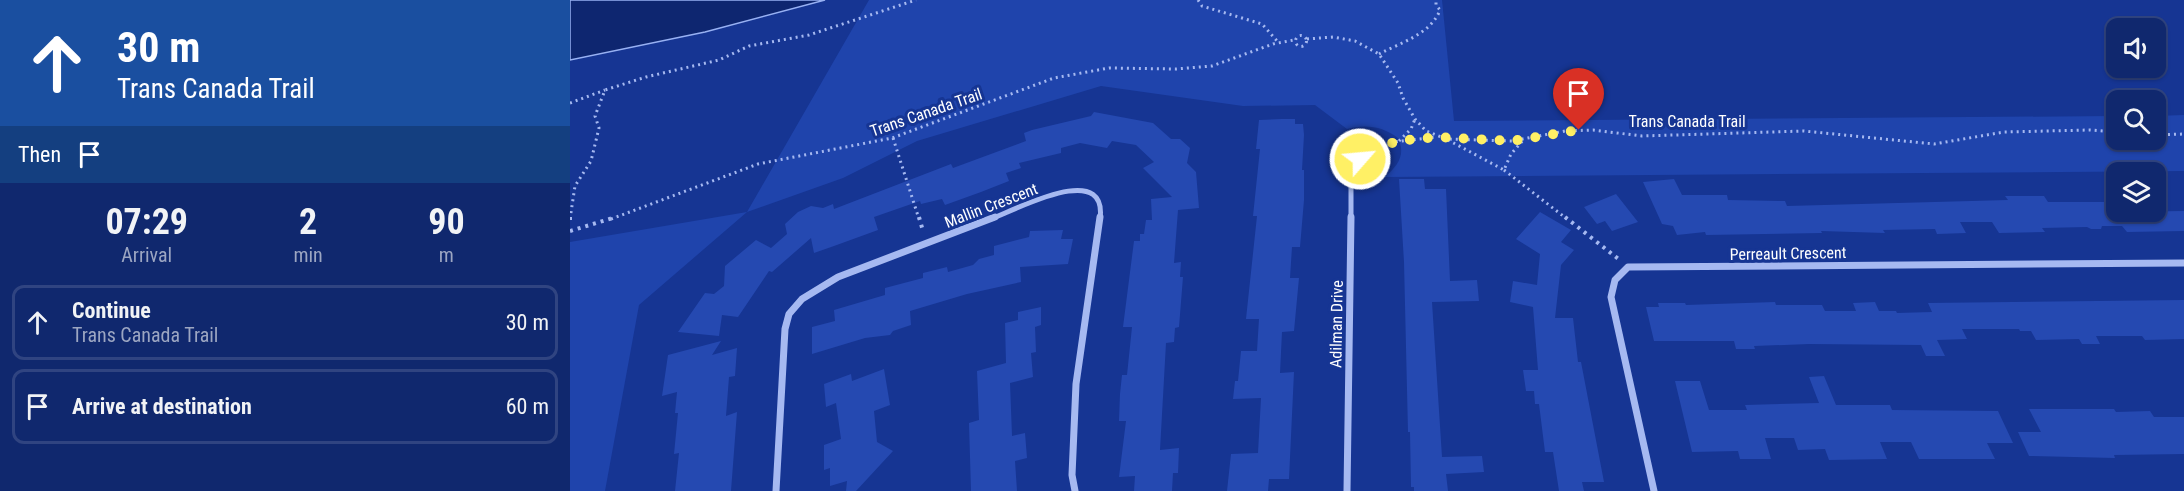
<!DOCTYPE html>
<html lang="en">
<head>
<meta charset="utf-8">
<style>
	:root { --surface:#10286e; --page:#1e3476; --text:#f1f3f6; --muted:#9ca6c2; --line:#304481 }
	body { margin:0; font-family:"Roboto Condensed",sans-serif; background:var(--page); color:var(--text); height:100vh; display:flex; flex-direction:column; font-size:22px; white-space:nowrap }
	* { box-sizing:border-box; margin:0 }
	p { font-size:20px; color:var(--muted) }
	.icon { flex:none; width:33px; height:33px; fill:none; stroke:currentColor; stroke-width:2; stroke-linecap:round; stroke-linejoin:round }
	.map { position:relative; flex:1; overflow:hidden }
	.drawer { display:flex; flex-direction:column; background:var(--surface); width:570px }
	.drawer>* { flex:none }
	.hud { background:#1a4fa0; color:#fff; overflow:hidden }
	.tools { position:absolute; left:1536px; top:18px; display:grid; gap:12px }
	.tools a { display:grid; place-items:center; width:60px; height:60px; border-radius:12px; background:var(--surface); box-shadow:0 2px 4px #0004,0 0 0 2px var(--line); font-size:30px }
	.pin { position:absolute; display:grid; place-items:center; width:51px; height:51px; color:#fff; margin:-62px -26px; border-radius:50% 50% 50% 0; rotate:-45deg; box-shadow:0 0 6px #0007 }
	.pin .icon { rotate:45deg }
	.me { position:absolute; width:66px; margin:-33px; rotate:63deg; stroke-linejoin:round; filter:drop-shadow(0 0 4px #0008) }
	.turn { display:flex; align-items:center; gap:21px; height:126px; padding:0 18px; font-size:27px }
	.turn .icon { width:78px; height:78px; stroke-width:2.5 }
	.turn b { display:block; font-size:42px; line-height:51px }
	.then { display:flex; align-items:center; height:57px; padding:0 18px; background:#0003; gap:12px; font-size:22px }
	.eta { display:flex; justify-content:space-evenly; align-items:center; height:102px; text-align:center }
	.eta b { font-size:36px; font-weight:700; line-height:42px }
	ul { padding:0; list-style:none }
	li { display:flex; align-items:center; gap:18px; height:75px; margin:0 12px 9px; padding:0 6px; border:3px solid var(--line); border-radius:12px }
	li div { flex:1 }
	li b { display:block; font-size:22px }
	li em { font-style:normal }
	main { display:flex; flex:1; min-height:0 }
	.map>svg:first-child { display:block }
	.green { fill:#1f44ac }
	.water { fill:#0e2670; stroke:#98b1f3; stroke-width:1.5 }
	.building { fill:#2549b1 }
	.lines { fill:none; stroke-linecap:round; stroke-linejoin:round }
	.path-far1 { stroke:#a6b9f1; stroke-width:3; stroke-dasharray:2 4; stroke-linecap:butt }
	.path { stroke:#a6b9f1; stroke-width:4; stroke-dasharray:3 5; stroke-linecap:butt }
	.street-far1 { stroke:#a6b9f1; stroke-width:5 }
	.street { stroke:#a6b9f1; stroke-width:7 }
	.route { stroke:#fff065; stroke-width:10; stroke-dasharray:0 18 }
	.labels { text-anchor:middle; stroke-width:6; stroke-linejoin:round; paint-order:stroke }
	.street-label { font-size:16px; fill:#fff; stroke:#163593 }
</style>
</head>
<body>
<main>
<section class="drawer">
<div class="hud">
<div class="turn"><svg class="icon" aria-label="ahead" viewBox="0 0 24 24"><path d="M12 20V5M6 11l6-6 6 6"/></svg><div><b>30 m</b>Trans Canada Trail</div></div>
<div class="then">Then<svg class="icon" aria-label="arrive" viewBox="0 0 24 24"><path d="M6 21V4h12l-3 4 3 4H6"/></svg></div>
</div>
<div class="eta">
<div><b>07:29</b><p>Arrival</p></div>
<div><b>2</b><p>min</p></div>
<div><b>90</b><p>m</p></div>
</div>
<ul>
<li><svg class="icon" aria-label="ahead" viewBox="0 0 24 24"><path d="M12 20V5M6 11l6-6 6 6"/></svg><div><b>Continue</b><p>Trans Canada Trail</p></div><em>30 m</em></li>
<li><svg class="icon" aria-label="arrive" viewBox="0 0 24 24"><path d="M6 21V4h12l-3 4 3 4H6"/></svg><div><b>Arrive at destination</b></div><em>60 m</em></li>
</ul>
</section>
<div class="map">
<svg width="1614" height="491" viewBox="0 0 1614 491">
	<rect width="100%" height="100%" fill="#163593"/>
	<!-- green -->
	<path class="green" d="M299,0H872L884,121L1546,116V140H1586V116L1614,115V171L815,177C828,165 836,155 828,138C813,126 795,124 777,129L745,105L673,106L531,86L347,141L273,178L177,212L69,305L35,491H0V242L177,212Z"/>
	<!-- water -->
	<polygon class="water" points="0,0 255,0 135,32 0,60"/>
	<!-- building -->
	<g class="building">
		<polygon points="524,112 583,123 601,139 610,139 620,148 617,163 626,172 629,208 608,210 604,263 611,262 610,277 613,277 609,327 605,328 604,342 596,343 590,450 609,448 608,473 603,473 602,491 564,491 565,476 549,477 556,421 549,421 550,394 552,375 557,375 562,327 553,327 564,241 570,241 570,234 574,234 576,220 582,220 581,199 602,197 573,168 584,162 566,145 542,141 537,148 510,143 491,148 491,153 449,163 451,168 436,173 439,181 411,192 375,205 372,199 351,204 350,201 304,217 308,230 264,246 244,253 241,238 202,272 199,271 168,317 152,315 149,336 108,332 135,293 144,294 154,286 155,266 186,240 201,248 217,234 215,224 228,212 241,206 253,208 263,204 264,209 381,164 383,168 456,141 454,133 462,130 521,116"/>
		<polygon points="712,119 725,119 725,124 733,124 734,135 732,170 734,170 734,200 730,247 722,247 720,278 729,278 724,331 712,332 710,373 724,372 719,479 699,479 698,491 657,491 661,454 688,453 691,398 663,399 665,381 668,381 671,351 687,351 689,319 676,319 687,216 683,216 690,149 686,149 689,120"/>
		<polygon points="829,179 854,179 855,189 876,189 880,281 907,280 909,301 862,302 872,457 912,456 914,472 876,474 878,491 844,491 844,487 841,487 840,432 838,432 834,262"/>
		<polygon points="1104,179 1112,195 1157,195 1158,200 1215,201 1217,206 1438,200 1435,196 1474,196 1478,202 1546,202 1546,212 1614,211 1614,231 1557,232 1552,226 1532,226 1531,229 1521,229 1517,227 1472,228 1475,232 1429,233 1422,222 1390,222 1396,233 1367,234 1365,229 1313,230 1315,233 1251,231 1252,233 1136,235 1135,232 1107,235 1103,226 1092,224 1073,182"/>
		<polygon points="1046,194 1068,222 1042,231 1035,221 1027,224 1014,207"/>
		<polygon points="970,212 1001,230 991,242 1004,250 991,265 985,318 1003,318 1008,362 1011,362 1034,482 1012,482 1014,491 989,491 983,452 975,452 969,404 965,404 964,391 956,391 953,370 968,370 963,307 940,302 943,281 967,285 970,254 946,239"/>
		<polygon points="493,230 491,239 503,239 498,264 450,267 451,282 397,294 340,311 341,325 323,331 320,335 295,338 242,354 242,327 265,321 264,310 315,295 315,288 353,278 353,273 377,267 378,272 403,265 409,259 424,255 424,246 459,237 460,231"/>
		<polygon points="1614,300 1614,339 1575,340 1572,336 1526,336 1530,344 1512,344 1509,339 1466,340 1461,331 1450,331 1449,329 1392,329 1397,339 1367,340 1375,356 1356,356 1351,345 1239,344 1184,346 1185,349 1166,349 1164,341 1084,341 1076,307 1089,307 1088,303 1115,303 1116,305 1205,302 1206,305 1252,305 1255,311 1286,311 1283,303 1305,302 1309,311 1326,311 1327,313 1362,312 1358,303"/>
		<polygon points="471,307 471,325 465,327 466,352 461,353 463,377 440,383 442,436 455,433 457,458 445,461 447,491 401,491 399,423 409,420 407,371 436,363 435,323 448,320 448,312"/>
		<polygon points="151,341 142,355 167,348 165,376 159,377 156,416 167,412 161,491 105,491 109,453 104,454 108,413 105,413 107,392 92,396 98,355"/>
		<polygon points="314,369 320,405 304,411 307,442 323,451 286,491 276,491 277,481 260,486 260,468 254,470 254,445 271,439 266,403 256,407 254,384 281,374 282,381"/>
		<polygon points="1254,376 1266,405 1320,405 1322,410 1428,411 1443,443 1417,443 1425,459 1349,459 1341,442 1310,442 1317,459 1259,460 1255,449 1228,450 1224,438 1195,438 1201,459 1170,459 1168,451 1122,452 1105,381 1130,381 1139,410 1177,410 1175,405 1249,403 1239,377"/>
		<polygon points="1459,409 1544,409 1546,412 1580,411 1584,417 1614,417 1614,454 1544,455 1545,458 1459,456 1448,432 1471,432"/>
	</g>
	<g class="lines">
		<!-- path-far1 -->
		<g class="path-far1">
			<polyline points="628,0 632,6 692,24 707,41"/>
			<circle cx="731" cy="41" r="5.5"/>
			<polyline points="737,39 763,37 785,41 809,54 828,83 833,98 845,119 856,131 876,139 942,141 995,131 1023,130 1072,136 1234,131 1364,144 1434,132 1520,130 1546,132"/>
			<path d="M809,54C830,43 861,34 870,10L866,5V0"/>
			<polyline points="0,103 35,90"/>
			<polyline points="1586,135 1614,134"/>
			<polyline points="323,138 349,219"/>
			<polyline points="878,140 934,170 941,154 954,139"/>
			<polyline points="829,141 841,129 845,119"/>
			<polyline points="799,155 824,142 866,137"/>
			<polyline points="934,170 997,219"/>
			<polyline points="0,219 5,186 21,161 29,128 25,116 35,90 76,77 149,60 179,46 239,35 346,0"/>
			<polyline points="41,219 188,164 322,138 484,78 539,68 606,69 642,66 703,44 724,40"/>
		</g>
		<!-- path -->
		<g class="path">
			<polyline points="349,217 353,231"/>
			<polyline points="995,217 1051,261"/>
			<polyline points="0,220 0,217"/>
			<polyline points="0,231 46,217"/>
		</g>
		<!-- street-far1 -->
		<g class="street-far1">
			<path d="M421,219C447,209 538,160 530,219"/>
			<polyline points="781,219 781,186 790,159"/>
		</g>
		<!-- street -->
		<g class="street">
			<polyline points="206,491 215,329 219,314 232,299 268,277 425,217"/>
			<polyline points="505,491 502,475 506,384 530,217"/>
			<polyline points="777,491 781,217"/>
			<polyline points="1084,491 1041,297 1045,280 1058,267 1614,263"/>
		</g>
	</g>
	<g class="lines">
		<!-- route -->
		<polyline class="route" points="790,159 824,142 838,140 867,137 942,141 1009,130"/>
	</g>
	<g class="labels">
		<!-- street labels -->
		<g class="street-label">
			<text transform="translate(356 112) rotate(-19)" y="6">Trans Canada Trail</text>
			<text x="1117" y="127">Trans Canada Trail</text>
			<text transform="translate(421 205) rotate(-21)" y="6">Mallin Crescent</text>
			<text transform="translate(1218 253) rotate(-1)" y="6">Perreault Crescent</text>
			<text transform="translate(766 324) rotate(-89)" y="6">Adilman Drive</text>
		</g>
	</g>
</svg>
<div class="tools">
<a><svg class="icon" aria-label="sound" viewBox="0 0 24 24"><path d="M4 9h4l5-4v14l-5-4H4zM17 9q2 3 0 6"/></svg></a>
<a><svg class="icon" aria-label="search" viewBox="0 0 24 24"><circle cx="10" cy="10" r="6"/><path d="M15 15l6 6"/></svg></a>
<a><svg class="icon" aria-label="layers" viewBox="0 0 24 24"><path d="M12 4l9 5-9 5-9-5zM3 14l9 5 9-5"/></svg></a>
</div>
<div class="pin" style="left:1009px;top:130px;background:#d93025"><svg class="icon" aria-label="arrive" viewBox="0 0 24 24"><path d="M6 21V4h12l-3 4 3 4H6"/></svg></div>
<svg class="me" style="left:790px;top:159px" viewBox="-20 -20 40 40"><circle r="17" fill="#fff065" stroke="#fff" stroke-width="3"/><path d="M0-11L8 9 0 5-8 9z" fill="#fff"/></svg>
</div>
</main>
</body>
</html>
